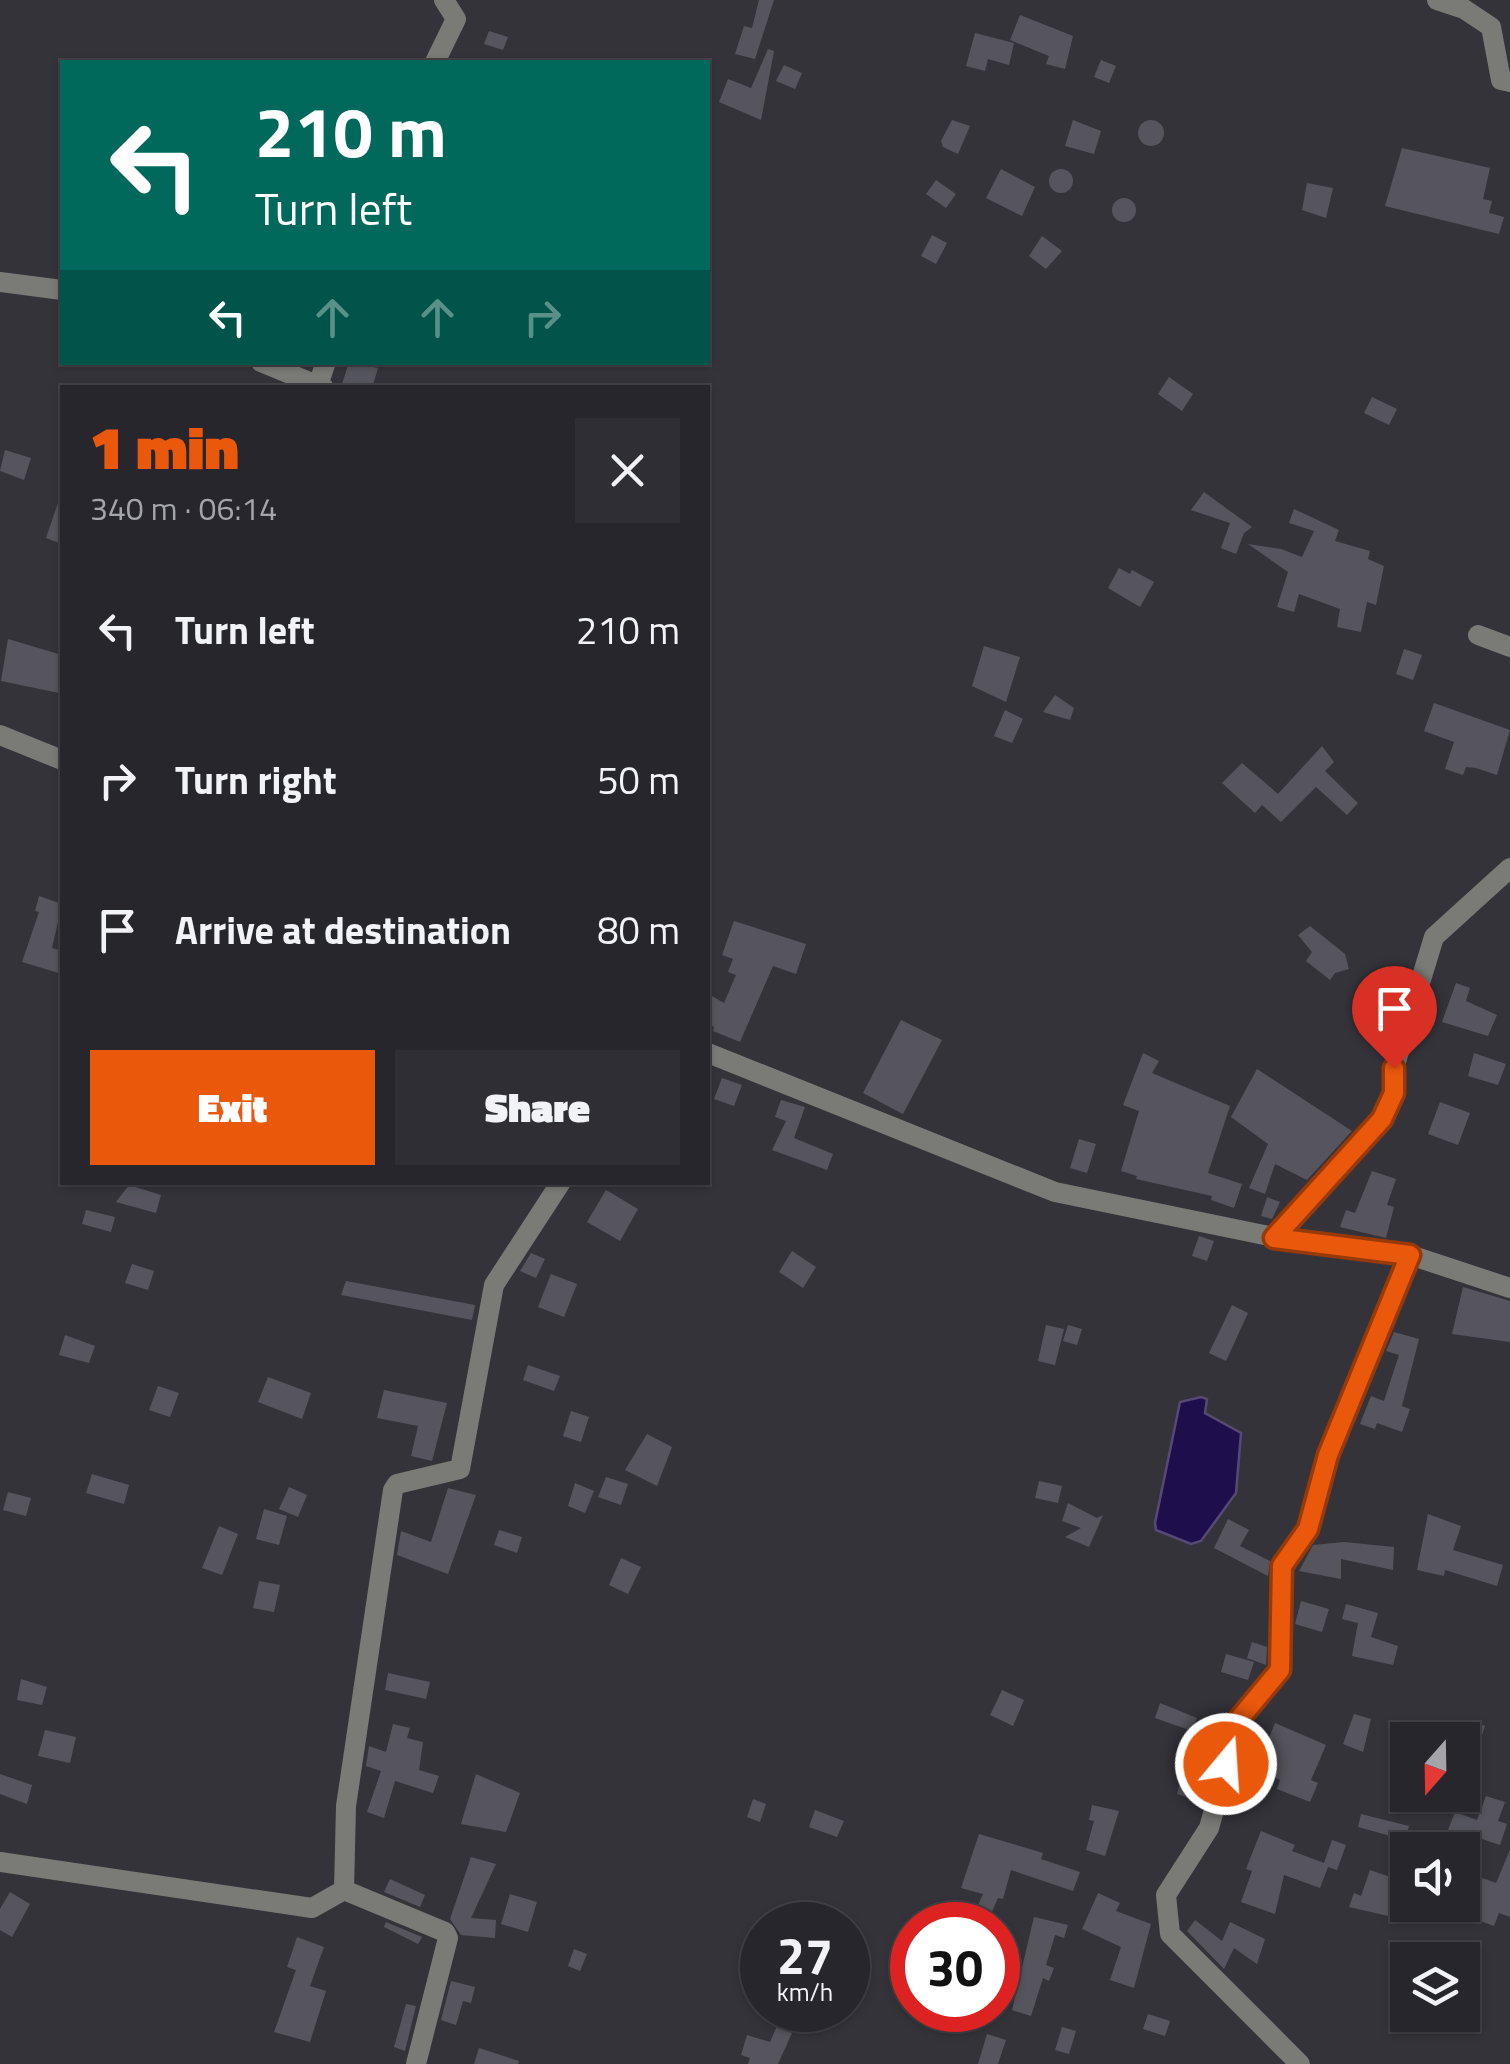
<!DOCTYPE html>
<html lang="en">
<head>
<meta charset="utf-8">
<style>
	:root { --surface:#27262c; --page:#2f2e34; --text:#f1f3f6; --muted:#a4a5a9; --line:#434348; --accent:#ea580c }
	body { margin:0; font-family:"Titillium Web",sans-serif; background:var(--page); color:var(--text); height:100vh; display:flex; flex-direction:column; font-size:38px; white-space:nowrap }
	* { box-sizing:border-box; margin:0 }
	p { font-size:32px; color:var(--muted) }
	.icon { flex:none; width:55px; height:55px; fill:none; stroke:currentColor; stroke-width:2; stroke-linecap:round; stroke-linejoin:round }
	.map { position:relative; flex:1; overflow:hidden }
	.drawer { position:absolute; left:60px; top:385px; width:650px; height:800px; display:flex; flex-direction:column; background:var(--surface); border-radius:0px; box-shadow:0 2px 8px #0004,0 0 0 2px var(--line) }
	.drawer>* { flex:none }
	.banner { position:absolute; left:60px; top:60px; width:650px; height:305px; border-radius:0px; box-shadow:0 2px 8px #0004,0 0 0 2px var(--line); background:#00695c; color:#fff; overflow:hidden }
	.needle { width:65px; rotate:200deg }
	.controls { position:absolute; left:1390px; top:1722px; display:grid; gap:20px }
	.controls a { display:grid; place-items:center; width:90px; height:90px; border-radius:0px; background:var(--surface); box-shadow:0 2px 8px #0004,0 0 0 2px var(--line); font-size:50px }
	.speed { position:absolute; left:740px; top:1902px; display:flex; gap:20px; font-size:50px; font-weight:700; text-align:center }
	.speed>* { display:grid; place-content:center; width:130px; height:130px; border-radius:50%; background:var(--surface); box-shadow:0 2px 8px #0004,0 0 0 2px var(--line); line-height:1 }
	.speed small { font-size:25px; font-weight:400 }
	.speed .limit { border:15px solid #d22; background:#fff; color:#111 }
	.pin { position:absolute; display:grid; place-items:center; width:85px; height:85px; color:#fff; margin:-102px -42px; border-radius:50% 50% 50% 0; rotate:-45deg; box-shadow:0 0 10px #0007 }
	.pin .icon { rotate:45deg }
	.me { position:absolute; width:110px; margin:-55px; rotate:18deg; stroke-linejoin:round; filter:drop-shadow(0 0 8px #0008) }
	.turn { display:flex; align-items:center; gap:35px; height:210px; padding:0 30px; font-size:45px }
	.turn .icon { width:130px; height:130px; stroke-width:2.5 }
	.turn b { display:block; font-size:70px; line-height:85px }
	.lanes { display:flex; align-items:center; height:95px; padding:0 30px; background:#0003; justify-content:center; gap:50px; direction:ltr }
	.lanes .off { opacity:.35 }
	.round { display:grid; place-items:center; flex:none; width:105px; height:105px; border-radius:0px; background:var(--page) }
	.head { display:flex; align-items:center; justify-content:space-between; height:170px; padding:0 30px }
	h1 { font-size:60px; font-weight:800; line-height:75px; color:var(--accent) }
	.action { display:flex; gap:20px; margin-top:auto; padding:20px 30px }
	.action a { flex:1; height:115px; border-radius:0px; background:var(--accent); color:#fff; font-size:40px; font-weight:800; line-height:115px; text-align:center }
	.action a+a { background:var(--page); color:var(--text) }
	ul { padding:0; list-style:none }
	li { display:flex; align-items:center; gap:30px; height:150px; padding:0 30px }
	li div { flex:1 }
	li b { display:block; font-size:38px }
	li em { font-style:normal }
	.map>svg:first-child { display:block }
	.water { fill:#1f0e4c; stroke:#554975; stroke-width:2.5 }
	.building { fill:#56555d }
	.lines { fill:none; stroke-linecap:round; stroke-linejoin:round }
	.minor { stroke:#7a7b77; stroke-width:20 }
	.route-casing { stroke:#983908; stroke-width:25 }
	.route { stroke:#ea580c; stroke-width:18 }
</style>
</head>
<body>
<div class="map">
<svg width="1510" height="2064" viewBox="0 0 1510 2064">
	<rect width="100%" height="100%" fill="#34333a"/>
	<!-- water -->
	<polygon class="water" points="1201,1397 1207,1399 1205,1413 1241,1433 1236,1493 1201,1541 1191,1544 1156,1530 1155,1523 1180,1402"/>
	<!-- building -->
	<g class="building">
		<polygon points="759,0 774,0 755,59 735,54 744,26 752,28"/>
		<polygon points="1020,15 1073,36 1065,69 1046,64 1049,56 1010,40"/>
		<polygon points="489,31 508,37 503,50 484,44"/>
		<polygon points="975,33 1014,43 1009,65 988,59 985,71 966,66"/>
		<polygon points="768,49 774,51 761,120 719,102 728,79 751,88"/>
		<polygon points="1101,60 1116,66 1109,83 1094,77"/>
		<polygon points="784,65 802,73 795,89 776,81"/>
		<polygon points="952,120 970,126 958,154 943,147 941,141"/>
		<polygon points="1073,120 1101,131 1094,154 1065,146"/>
		<circle cx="1151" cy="133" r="13"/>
		<polygon points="1402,148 1490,168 1483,199 1492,201 1489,213 1504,217 1499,234 1385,206"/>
		<polygon points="1001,169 1035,187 1022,216 986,198"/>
		<circle cx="1061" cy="181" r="12"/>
		<polygon points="936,180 956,194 946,208 926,194"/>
		<polygon points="1307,183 1333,188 1326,218 1302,210"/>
		<circle cx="1124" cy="210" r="12"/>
		<polygon points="932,235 947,243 936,264 921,256"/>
		<polygon points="1042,236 1062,251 1046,269 1029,256"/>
		<polygon points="349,362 378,368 372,388 342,384"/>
		<polygon points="1169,377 1193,394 1182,411 1158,394"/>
		<polygon points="1372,397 1397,409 1389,425 1364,413"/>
		<polygon points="5,450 31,458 24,480 0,471"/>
		<polygon points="1204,492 1252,527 1244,533 1236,554 1221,548 1230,523 1191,510"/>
		<polygon points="60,497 62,498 62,544 46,538"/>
		<polygon points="1294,509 1339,530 1335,541 1370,551 1368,559 1384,566 1376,605 1367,602 1361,632 1337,627 1340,609 1299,594 1294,612 1277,607 1288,572 1248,544 1281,549 1302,557 1314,531 1289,523"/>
		<polygon points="1119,568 1130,574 1132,570 1154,582 1140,607 1108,588"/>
		<polygon points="8,639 62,655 59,693 1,681"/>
		<polygon points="984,646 1020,657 1006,702 972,686"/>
		<polygon points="1404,649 1422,655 1413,680 1396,674"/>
		<polygon points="1055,695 1074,708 1070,720 1043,712"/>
		<polygon points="1434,703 1510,730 1497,775 1476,768 1466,767 1463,775 1445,769 1454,742 1424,731"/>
		<polygon points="1005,710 1023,719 1012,743 994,736"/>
		<polygon points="1322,746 1334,762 1325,771 1358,803 1347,815 1316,787 1281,822 1262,805 1255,813 1222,783 1242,763 1278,794"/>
		<polygon points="39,896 62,904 52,948 62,951 62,974 22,962 39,912 35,911"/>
		<polygon points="734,921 806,944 796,974 773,966 740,1042 713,1031 714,1027 708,1023 712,996 724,1003 736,975 728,972 733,959 722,955"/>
		<polygon points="1310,926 1345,954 1349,969 1335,973 1330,980 1306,961 1312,952 1298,935"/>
		<polygon points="1456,983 1470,988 1466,1001 1497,1015 1488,1036 1442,1022"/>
		<polygon points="901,1020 942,1040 903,1114 863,1093"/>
		<polygon points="1143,1053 1159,1061 1152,1073 1230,1106 1208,1173 1242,1184 1234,1208 1211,1200 1212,1196 1136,1179 1137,1176 1121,1171 1139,1111 1123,1105"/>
		<polygon points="1474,1053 1506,1064 1498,1085 1468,1076"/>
		<polygon points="1257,1069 1352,1131 1307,1180 1275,1164 1265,1194 1249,1188 1268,1144 1231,1117"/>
		<polygon points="722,1078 742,1085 734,1106 714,1099"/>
		<polygon points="781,1100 805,1107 794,1138 833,1154 827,1170 772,1150 786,1121 775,1117"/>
		<polygon points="1440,1102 1470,1113 1458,1145 1428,1134"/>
		<polygon points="1079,1139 1096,1144 1087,1173 1070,1168"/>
		<polygon points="1372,1171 1396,1179 1387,1205 1394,1207 1386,1238 1340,1227 1346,1210 1355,1213"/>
		<polygon points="129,1185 161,1195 156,1213 116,1202"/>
		<polygon points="606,1190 638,1209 620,1241 587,1222"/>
		<polygon points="1267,1197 1280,1202 1272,1219 1261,1216"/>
		<polygon points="86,1210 115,1217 111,1232 82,1224"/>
		<polygon points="1199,1236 1214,1241 1207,1261 1192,1256"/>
		<polygon points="792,1251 816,1267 803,1288 779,1272"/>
		<polygon points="531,1253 545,1259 536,1278 520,1271"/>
		<polygon points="132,1264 154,1271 148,1290 125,1283"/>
		<polygon points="551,1274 577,1284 564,1317 538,1307"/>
		<polygon points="346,1281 475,1305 472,1320 341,1295"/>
		<polygon points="1463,1287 1510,1301 1510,1342 1452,1334"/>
		<polygon points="1232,1305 1248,1313 1226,1361 1209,1353"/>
		<polygon points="1046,1325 1064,1329 1055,1365 1038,1361"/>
		<polygon points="1068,1325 1082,1329 1077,1345 1063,1341"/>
		<polygon points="1394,1332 1419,1339 1402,1406 1410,1409 1402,1432 1377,1423 1375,1429 1360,1424 1371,1396 1384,1401 1399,1355 1386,1351"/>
		<polygon points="65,1335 95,1346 89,1363 59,1355"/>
		<polygon points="528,1365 560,1376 554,1391 523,1380"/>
		<polygon points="268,1377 311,1393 302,1419 258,1402"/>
		<polygon points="158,1386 179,1393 170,1417 149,1410"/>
		<polygon points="384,1390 447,1403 432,1461 411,1456 418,1426 377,1418"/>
		<polygon points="571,1411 589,1417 581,1442 563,1436"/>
		<polygon points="647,1434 672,1447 657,1486 625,1470"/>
		<polygon points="92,1474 129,1485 124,1504 86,1493"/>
		<polygon points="606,1477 628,1484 621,1505 598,1497"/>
		<polygon points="1039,1481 1062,1486 1058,1503 1035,1498"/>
		<polygon points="575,1483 594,1491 585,1513 568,1506"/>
		<polygon points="289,1487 307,1495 298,1517 279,1509"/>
		<polygon points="448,1488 476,1495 448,1574 397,1555 401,1531 431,1542"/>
		<polygon points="8,1492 31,1498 26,1516 3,1510"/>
		<polygon points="1068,1503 1097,1518 1103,1515 1089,1547 1065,1537 1081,1528 1062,1521"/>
		<polygon points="264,1509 287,1516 279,1545 256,1539"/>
		<polygon points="1428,1514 1461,1526 1453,1550 1503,1565 1497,1586 1445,1570 1444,1576 1417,1570"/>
		<polygon points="1228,1519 1249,1530 1240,1546 1270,1561 1268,1576 1214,1548"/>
		<polygon points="219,1526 238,1534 222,1575 202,1568"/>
		<polygon points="499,1530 522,1537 517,1553 494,1545"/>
		<polygon points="1344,1542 1394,1547 1393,1570 1341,1559 1341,1579 1299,1571 1313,1545"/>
		<polygon points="621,1558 641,1567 628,1594 609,1585"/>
		<polygon points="259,1581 280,1585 274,1612 253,1608"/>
		<polygon points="1301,1601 1329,1609 1322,1632 1295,1624"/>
		<polygon points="1346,1604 1378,1613 1371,1637 1398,1646 1393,1665 1352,1656 1358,1623 1342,1619"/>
		<polygon points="1252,1642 1267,1647 1266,1665 1247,1658"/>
		<polygon points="1226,1654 1254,1662 1248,1680 1221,1672"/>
		<polygon points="388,1673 430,1682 426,1699 385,1690"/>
		<polygon points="21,1679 47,1687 42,1705 17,1700"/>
		<polygon points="1002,1690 1024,1700 1013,1726 990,1715"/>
		<polygon points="1160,1703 1197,1718 1192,1731 1155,1718"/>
		<polygon points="1354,1714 1371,1719 1363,1752 1343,1744"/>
		<polygon points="1472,1721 1485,1726 1475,1756 1462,1752"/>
		<polygon points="1275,1723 1326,1745 1311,1780 1318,1783 1310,1802 1277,1789 1280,1780 1243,1762 1248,1750 1261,1757"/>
		<polygon points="393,1724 410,1728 407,1738 423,1742 419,1770 439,1776 433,1793 395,1781 384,1818 367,1812 381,1771 366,1766 369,1746 386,1752"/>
		<polygon points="45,1730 76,1737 70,1763 38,1756"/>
		<polygon points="1187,1759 1212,1766 1202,1802 1177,1794"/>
		<polygon points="0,1774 32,1785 27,1804 0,1794"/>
		<polygon points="476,1774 520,1793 506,1832 461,1824"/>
		<polygon points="1486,1796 1505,1802 1498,1821 1507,1824 1500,1845 1482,1839 1476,1858 1462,1854 1462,1850 1451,1850 1457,1833 1448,1830 1455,1812 1477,1820"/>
		<polygon points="753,1799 766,1804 760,1822 747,1817"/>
		<polygon points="1092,1805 1119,1811 1105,1856 1086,1850 1094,1821 1089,1820"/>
		<polygon points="815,1810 844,1821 837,1837 809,1827"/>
		<polygon points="1361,1814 1409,1826 1405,1840 1358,1827"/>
		<polygon points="1261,1831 1295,1845 1292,1851 1324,1863 1332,1840 1346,1845 1337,1870 1328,1867 1320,1888 1284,1875 1275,1914 1241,1902 1252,1871 1246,1869"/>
		<polygon points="979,1834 1043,1853 1041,1859 1080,1872 1073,1891 1011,1870 1003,1899 998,1898 986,1925 971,1921 983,1894 961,1888"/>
		<polygon points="1510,1850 1510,1917 1499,1913 1494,1926 1462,1914 1462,1910 1458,1923 1411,1908 1462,1905 1469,1873 1496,1883"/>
		<polygon points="471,1857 496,1864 471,1918 496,1920 495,1938 461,1935 450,1919"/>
		<polygon points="1370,1870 1408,1883 1408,1914 1399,1912 1397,1918 1349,1907 1354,1893 1361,1896"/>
		<polygon points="390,1879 425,1895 420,1907 384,1892"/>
		<polygon points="10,1892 30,1904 12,1937 0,1930 0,1909"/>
		<polygon points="1098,1893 1120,1903 1116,1911 1151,1924 1134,1988 1110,1980 1121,1947 1082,1929"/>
		<polygon points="510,1894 537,1902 528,1932 501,1924"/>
		<polygon points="1034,1917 1068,1925 1064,1938 1055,1935 1046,1965 1054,1968 1049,1981 1043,1978 1031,2016 1012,2010"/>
		<polygon points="1195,1920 1222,1941 1230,1922 1265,1939 1257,1964 1234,1948 1224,1969 1187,1931"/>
		<polygon points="386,1922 422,1937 418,1944 384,1927"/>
		<polygon points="297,1937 324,1947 310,1986 326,1991 310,2042 274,2032 296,1970 287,1967"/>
		<polygon points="574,1949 587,1954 580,1971 568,1966"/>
		<polygon points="451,1981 475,1987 471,2003 463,2001 456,2025 441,2020"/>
		<polygon points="406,2004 416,2006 405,2051 394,2047"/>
		<polygon points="1148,2014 1170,2021 1165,2036 1143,2029"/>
		<polygon points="1408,2015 1443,2015 1437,2031 1398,2017"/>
		<polygon points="777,2026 792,2033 778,2064 748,2064 750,2058 741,2055 747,2035 770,2042"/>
		<polygon points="1062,2027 1076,2031 1069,2054 1055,2050"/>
		<polygon points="987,2034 1006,2040 998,2064 978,2064"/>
		<polygon points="479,2048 519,2061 518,2064 474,2064"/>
	</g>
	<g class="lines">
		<!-- minor -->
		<g class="minor">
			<polyline points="1437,0 1464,9 1491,27 1501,80 1510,82"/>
			<polyline points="435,62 456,19 444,0"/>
			<polyline points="0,282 62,290"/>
			<polyline points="261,362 324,388"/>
			<polyline points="318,385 326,362"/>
			<polyline points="1478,635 1510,647"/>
			<polyline points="0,735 62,760"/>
			<polyline points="708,1053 1055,1192 1274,1237 1410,1255 1510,1288"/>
			<polyline points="1274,1237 1382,1119 1394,1093 1394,1068 1434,937 1510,868"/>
			<polyline points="0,1862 312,1908 344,1890 346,1806 393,1490 397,1484 460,1469 494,1285 561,1182"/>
			<polyline points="344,1890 445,1932 448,1938 416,2064"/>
			<polyline points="1300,2064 1170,1934 1166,1895 1209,1828 1240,1718 1280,1671 1282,1566 1307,1529 1329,1455 1410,1255"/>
		</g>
	</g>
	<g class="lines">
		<defs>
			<polyline id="route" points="1226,1764 1240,1718 1280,1670 1282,1566 1308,1529 1328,1455 1410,1255 1274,1238 1382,1119 1394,1093 1394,1068"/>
		</defs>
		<!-- route casing -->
		<use href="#route" class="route-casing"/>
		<!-- route -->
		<use href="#route" class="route"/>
	</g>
</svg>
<div class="controls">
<a><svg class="needle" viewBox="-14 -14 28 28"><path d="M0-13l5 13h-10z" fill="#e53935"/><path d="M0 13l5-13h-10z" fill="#a4a5a9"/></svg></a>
<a><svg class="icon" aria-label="sound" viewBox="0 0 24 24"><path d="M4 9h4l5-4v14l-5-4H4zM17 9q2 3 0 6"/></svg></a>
<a><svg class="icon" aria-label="layers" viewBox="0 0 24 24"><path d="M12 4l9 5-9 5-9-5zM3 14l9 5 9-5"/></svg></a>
</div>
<div class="speed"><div>27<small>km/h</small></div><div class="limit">30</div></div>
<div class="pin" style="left:1394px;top:1068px;background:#d93025"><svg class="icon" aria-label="arrive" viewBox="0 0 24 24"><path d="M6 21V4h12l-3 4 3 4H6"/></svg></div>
<svg class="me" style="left:1226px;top:1764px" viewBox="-20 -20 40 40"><circle r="17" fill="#ea580c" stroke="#fff" stroke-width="3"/><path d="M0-11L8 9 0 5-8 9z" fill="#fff"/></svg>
<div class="banner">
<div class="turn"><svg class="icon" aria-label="left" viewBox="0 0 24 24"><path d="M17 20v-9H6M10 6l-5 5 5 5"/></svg><div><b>210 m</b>Turn left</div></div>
<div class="lanes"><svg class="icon" aria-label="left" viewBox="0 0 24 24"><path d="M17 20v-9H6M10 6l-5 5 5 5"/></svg><svg class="icon off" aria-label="ahead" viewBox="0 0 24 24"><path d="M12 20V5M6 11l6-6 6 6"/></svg><svg class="icon off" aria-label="ahead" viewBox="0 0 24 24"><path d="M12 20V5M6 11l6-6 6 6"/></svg><svg class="icon off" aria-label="right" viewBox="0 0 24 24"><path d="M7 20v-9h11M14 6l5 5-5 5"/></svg></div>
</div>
<section class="drawer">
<div class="head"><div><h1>1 min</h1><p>340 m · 06:14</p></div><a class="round"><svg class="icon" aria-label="close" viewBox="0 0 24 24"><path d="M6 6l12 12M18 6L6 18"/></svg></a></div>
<ul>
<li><svg class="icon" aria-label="left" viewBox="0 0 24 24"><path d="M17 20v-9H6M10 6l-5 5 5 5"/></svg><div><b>Turn left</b></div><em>210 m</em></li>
<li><svg class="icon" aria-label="right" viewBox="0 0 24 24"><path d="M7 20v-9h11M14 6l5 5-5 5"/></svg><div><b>Turn right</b></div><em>50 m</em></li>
<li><svg class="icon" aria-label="arrive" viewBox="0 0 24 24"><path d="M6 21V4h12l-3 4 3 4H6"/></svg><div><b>Arrive at destination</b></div><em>80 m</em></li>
</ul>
<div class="action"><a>Exit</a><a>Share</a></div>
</section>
</div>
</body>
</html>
